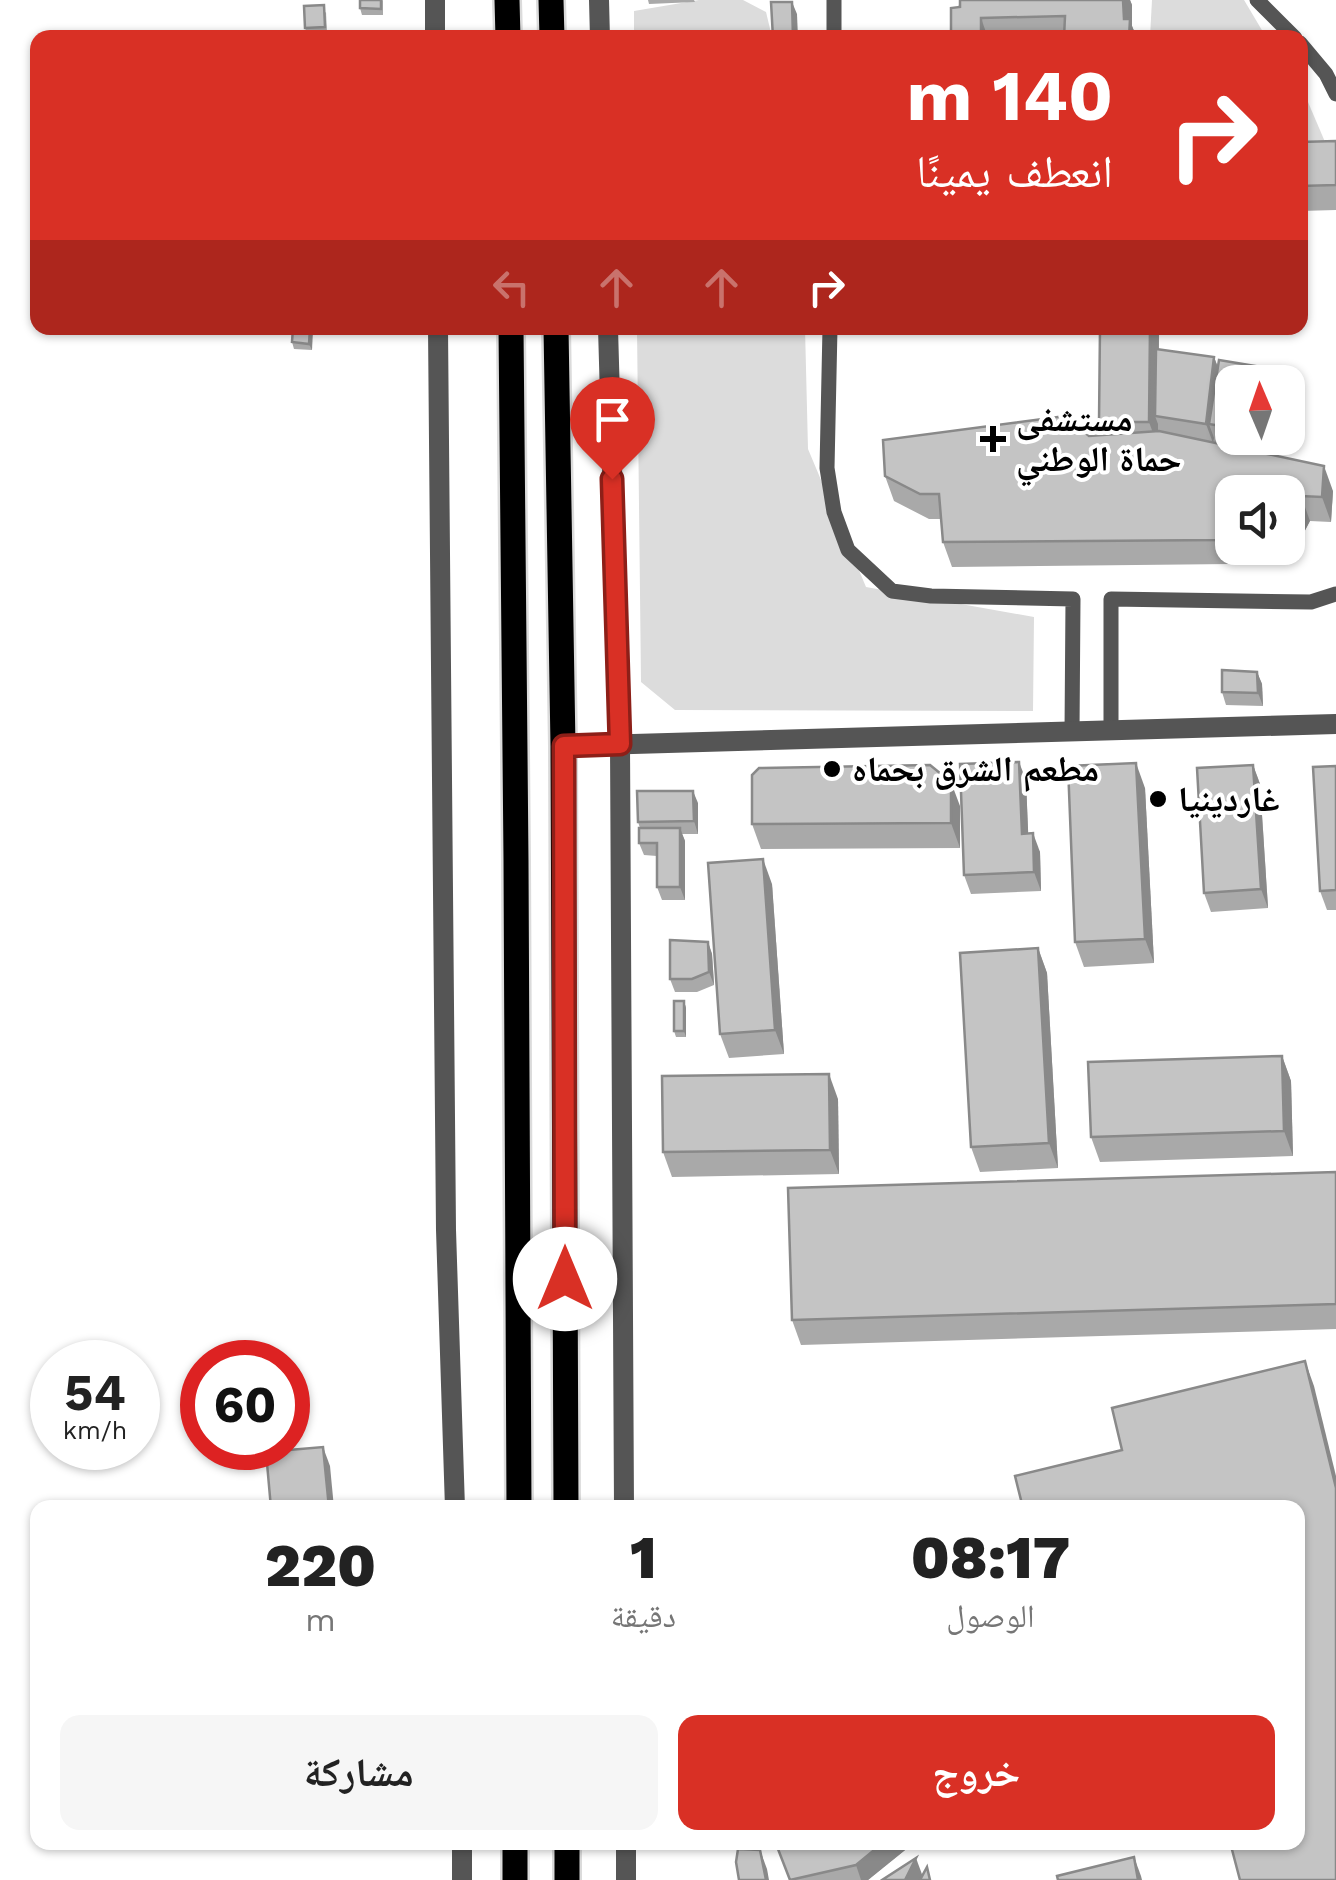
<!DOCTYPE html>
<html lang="ar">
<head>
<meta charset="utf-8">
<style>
	:root { --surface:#fff; --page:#f6f6f6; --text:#222; --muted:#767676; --accent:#d93025 }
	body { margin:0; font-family:"Work Sans","Noto Naskh Arabic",sans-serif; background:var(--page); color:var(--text); direction:rtl; height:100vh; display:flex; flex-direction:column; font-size:38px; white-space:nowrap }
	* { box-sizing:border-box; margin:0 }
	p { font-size:32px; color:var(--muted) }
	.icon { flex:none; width:55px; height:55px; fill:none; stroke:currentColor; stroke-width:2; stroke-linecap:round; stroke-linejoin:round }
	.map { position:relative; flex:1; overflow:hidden; direction:ltr }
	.details { position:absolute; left:30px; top:1500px; width:1275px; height:350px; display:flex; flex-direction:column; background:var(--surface); border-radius:20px; box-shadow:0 2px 8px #0004; direction:rtl }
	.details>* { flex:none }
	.hud { position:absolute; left:30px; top:30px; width:1278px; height:305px; border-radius:20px; box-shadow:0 2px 8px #0004; direction:rtl; background:#d93025; color:#fff; overflow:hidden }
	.needle { width:65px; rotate:358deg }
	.controls { position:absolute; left:1215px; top:365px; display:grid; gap:20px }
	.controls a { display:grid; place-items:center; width:90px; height:90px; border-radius:20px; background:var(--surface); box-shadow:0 2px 8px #0004; font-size:50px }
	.speed { position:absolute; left:30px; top:1340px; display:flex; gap:20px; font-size:50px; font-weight:700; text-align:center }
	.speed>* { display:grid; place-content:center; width:130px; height:130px; border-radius:50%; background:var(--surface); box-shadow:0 2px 8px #0004; line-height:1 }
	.speed small { font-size:25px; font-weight:400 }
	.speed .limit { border:15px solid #d22; background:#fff; color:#111 }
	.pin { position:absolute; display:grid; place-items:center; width:85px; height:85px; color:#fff; margin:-102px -42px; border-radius:50% 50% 50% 0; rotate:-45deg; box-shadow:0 0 10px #0007 }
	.pin .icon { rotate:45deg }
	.me { position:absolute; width:110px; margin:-55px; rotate:0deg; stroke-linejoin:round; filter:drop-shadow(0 0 8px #0008) }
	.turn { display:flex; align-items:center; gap:35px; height:210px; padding:0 30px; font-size:45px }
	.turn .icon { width:130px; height:130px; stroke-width:2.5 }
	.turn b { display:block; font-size:70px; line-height:85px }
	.lanes { display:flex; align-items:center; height:95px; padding:0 30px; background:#0003; justify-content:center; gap:50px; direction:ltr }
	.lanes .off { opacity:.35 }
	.eta { display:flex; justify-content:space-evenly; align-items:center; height:170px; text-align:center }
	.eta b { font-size:60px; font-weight:800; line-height:70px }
	.button { display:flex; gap:20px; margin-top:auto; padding:20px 30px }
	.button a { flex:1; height:115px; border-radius:20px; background:var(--accent); color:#fff; font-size:40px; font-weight:800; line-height:115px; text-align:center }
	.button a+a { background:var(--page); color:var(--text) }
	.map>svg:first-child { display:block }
	.green { fill:#dcdcdc }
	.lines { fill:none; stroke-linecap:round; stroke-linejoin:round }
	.primary-casing { stroke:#dbdbdb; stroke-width:30 }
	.lane { stroke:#555; stroke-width:15 }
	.street { stroke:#555; stroke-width:20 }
	.primary { stroke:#000; stroke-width:25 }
	.wall { fill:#a9a9a9 }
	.shaded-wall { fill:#898989 }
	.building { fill:#c4c4c4; stroke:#898989; stroke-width:2.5 }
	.route-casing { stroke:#8d1f18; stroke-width:25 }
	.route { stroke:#d93025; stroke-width:18 }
	.poi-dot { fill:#000; stroke:#fff; stroke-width:4 }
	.labels { text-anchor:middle; stroke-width:8; stroke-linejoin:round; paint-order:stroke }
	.poi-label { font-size:35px; font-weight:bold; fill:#000; stroke:#fff; text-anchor:start }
</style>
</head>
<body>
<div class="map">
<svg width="1336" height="1880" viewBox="0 0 1336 1880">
	<rect width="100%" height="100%" fill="#fff"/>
	<!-- green -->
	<g class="green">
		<polygon points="699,0 743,0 766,12 772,37 634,37 634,11"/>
		<polygon points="1152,0 1244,0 1266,37 1150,37"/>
		<polygon points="1300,88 1305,95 1331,156 1300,155"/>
		<polygon points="637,328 805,328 808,449 866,587 1034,617 1033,711 675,710 641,682"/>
	</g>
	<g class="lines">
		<defs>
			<g id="primary">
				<polyline points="507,0 508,38"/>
				<polyline points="551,0 552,38"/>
				<polyline points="511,328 516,860 519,1508"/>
				<polyline points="556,328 563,746 566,1508"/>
				<polyline points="567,1842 567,1880"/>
				<polyline points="515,1880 515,1842"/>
			</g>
		</defs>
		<!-- primary casing -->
		<use href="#primary" class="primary-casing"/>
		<!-- lane -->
		<g class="lane">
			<polyline points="1257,0 1295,38"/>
			<polyline points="834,38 834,0"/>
			<polyline points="1300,43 1326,74 1336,94"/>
			<polyline points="830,328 827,468 834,512 848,550 892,591 931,596 1073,599 1072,732"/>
			<polyline points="1111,731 1111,599 1311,602 1336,594"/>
		</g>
		<!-- street -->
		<g class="street">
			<polyline points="435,0 435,38"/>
			<polyline points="599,0 600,38"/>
			<polyline points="438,328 446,1230 455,1508"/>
			<polyline points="608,328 620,744 624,1508"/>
			<polyline points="563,746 1336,724"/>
			<polyline points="462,1842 462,1880"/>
			<polyline points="626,1842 626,1880"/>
		</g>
		<!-- primary -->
		<use href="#primary" class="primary"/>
	</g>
	<!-- wall -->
	<g class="wall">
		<polygon points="383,0 383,15 362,15 360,8"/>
		<polygon points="648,0 694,0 695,2 649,4"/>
		<polygon points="960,0 1130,0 1132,5 1132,26 1137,38 951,38"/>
		<polygon points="326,12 327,33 307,34 305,28"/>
		<polygon points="1336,141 1336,210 1300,211 1300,142"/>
		<polygon points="293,328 312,328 312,350 294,349 292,342"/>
		<polygon points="1159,328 1159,350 1214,357 1218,367 1232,382 1232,438 1284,438 1282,454 1221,444 1333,491 1331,522 1310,521 1302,536 1288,534 1288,492 1232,492 1231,564 952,567 943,542 941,519 929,519 894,501 885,476 1089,436 1104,435 1099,422"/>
		<polygon points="1257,672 1262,684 1263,706 1226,705 1222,692"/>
		<polygon points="1253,765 1260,784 1268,908 1211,912 1204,893"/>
		<polygon points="1336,766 1336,910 1327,910 1320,891"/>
		<polygon points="1026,780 1028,833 1040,852 1041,891 971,894 964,875"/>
		<polygon points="1145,788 1154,963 1084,967 1075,942"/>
		<polygon points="698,803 698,834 682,834 685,841 685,900 662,900 657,887 657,856 644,855 639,843 640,828 638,822"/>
		<polygon points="960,806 960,848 761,849 752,824"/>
		<polygon points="772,884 784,1054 729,1058 720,1034"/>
		<polygon points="708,942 712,954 714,985 697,992 675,992 670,979"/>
		<polygon points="1038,948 1047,973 1058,1168 980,1172 971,1147"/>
		<polygon points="684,1001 686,1008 686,1037 676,1037 674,1031"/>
		<polygon points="1282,1056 1291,1081 1293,1156 1100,1162 1091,1137"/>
		<polygon points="838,1099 839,1174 672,1177 663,1152"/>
		<polygon points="1336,1172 1336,1329 801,1345 792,1320"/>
		<polygon points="915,1842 868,1880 790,1880"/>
	</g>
	<!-- shaded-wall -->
	<g class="shaded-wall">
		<polygon points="1123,0 1130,0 1132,5 1132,26 1137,38 1129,38 1124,19"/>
		<polygon points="792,2 797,14 798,38 793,38"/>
		<polygon points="981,18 988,38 981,38"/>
		<polygon points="310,328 313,331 312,350 309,344"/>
		<polygon points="1150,328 1159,328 1158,417 1155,416 1158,424 1158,447 1149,422"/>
		<polygon points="1214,357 1221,376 1209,424 1214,438 1213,443 1206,424"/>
		<polygon points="1285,371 1292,390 1288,417 1288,382 1283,382"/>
		<polygon points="1276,438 1284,438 1282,454"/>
		<polygon points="1324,466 1333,491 1331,522 1322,497"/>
		<polygon points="1301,496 1310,521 1302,536 1293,511"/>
		<polygon points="1226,518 1232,535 1232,548 1234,548 1231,564 1222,540"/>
		<polygon points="1257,672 1262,684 1263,706 1258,693"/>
		<polygon points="1019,762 1026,780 1029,853 1022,834"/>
		<polygon points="1136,763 1145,788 1154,963 1145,939"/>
		<polygon points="1253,765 1260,784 1268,908 1261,889"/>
		<polygon points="951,782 960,806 960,848 951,823"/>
		<polygon points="693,791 698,803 698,834 694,821"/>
		<polygon points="680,828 685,841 685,900 680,887"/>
		<polygon points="1033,833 1040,852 1041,891 1034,872"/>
		<polygon points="763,859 772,884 784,1054 775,1030"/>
		<polygon points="708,942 712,954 714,985 709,972"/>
		<polygon points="1038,948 1047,973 1058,1168 1049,1143"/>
		<polygon points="684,1001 686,1008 686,1037 684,1031"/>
		<polygon points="1282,1056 1291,1081 1293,1156 1284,1131"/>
		<polygon points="829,1074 838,1099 839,1174 830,1150"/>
		<polygon points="1305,1361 1314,1386 1336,1476 1336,1488"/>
		<polygon points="323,1447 330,1466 334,1508 329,1508"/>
		<polygon points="884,1842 915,1842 868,1880 861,1880 856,1865"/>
		<polygon points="760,1850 767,1869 769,1880 766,1880"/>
		<polygon points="1134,1857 1141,1876 1142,1880 1138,1880"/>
		<polygon points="916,1858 923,1877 922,1880 905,1880"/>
	</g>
	<!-- building -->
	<g class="building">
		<polygon points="360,0 381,0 381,9 360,8"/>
		<polygon points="960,0 1123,0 1124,19 1130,19 1129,38 1064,38 1065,16 981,18 981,38 951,38 951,8 960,7"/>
		<polygon points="771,2 792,2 793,38 773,38"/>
		<polygon points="324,5 325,27 305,28 304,6"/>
		<polygon points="1336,141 1336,185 1300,186 1300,142"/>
		<polygon points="293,328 310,328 309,344 292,342"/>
		<polygon points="1100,328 1150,328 1149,422 1099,422"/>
		<polygon points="1156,349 1214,357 1206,424 1155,416"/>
		<polygon points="1219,360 1285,371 1283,382 1232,382 1232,428 1209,424"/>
		<polygon points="1065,416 1089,436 1159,431 1324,466 1322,497 1301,496 1293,511 1288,510 1288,492 1232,492 1232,518 1226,518 1222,540 943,542 939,494 920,494 885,476 883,440"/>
		<polygon points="1222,670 1257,672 1258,693 1222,692"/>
		<polygon points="1019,762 1022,834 1033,833 1034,872 964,875 960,764"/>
		<polygon points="1136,763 1145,939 1075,942 1068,766"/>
		<polygon points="930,765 951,782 951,823 752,824 752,775 759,768"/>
		<polygon points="1253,765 1261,889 1204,893 1197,768"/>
		<polygon points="1336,766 1336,890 1320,891 1313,767"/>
		<polygon points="637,791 693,791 694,821 638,822"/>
		<polygon points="639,828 680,828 680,887 657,887 657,843 639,843"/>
		<polygon points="763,859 775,1030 720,1034 708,863"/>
		<polygon points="670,940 708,942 709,972 692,979 670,979"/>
		<polygon points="1038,948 1049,1143 971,1147 960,953"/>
		<rect x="674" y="1001" width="10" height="30"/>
		<polygon points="1282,1056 1284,1131 1091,1137 1088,1062"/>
		<polygon points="829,1074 830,1150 663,1152 662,1076"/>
		<polygon points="1336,1172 1336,1304 792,1320 788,1188"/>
		<polygon points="1305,1361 1336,1488 1336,1880 1240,1880 1230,1842 1298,1842 1298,1508 1023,1508 1015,1476 1122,1450 1112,1408"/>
		<polygon points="323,1447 329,1508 271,1508 266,1452"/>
		<polygon points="806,1842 884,1842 856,1865 790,1880 778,1849"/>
		<polygon points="738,1849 760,1850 766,1880 739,1880 736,1862"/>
		<polygon points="1134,1857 1138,1880 1058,1880 1057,1876"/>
		<polygon points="916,1858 905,1880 882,1880"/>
		<polygon points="927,1867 930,1880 920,1880"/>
	</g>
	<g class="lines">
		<defs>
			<polyline id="route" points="565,1279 564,746 620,744 612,479"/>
		</defs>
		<!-- route casing -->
		<use href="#route" class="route-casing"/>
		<!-- route -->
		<use href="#route" class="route"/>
	</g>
	<!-- markers -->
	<g class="poi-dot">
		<path d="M988 424h10v10h10v10h-10v10h-10v-10h-10v-10h10z"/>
		<circle cx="832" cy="769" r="10"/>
		<circle cx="1158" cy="799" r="10"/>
	</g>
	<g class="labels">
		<!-- poi labels -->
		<g class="poi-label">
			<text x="1016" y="431">مستشفى<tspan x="1016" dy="40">حماة الوطني</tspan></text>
			<text x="852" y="781">مطعم الشرق بحماه</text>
			<text x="1178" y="811">غاردينيا</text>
		</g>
	</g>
</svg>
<div class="controls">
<a><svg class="needle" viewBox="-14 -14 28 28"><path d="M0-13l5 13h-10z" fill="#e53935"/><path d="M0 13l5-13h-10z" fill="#767676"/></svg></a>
<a><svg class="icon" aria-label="sound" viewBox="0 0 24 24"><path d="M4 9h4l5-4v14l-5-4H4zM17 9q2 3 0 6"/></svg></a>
</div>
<div class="speed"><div>54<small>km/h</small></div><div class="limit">60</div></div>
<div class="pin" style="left:612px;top:479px;background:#d93025"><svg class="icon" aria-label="arrive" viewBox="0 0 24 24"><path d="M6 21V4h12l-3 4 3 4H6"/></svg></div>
<svg class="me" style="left:565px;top:1279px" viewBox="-20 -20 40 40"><circle r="19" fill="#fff"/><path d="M0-13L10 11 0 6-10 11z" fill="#d93025"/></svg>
<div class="hud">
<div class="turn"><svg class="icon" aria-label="right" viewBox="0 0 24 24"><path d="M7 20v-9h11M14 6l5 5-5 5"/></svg><div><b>140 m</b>انعطف يمينًا</div></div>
<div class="lanes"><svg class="icon off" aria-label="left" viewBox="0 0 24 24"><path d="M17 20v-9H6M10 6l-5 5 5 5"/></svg><svg class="icon off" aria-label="ahead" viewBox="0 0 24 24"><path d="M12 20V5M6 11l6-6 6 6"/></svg><svg class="icon off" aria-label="ahead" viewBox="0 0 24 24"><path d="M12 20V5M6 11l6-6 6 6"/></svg><svg class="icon" aria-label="right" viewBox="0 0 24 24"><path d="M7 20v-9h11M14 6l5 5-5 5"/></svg></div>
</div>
<section class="details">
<div class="eta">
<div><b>08:17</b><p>الوصول</p></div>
<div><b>1</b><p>دقيقة</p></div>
<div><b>220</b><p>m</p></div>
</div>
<div class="button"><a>خروج</a><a>مشاركة</a></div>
</section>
</div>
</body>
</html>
